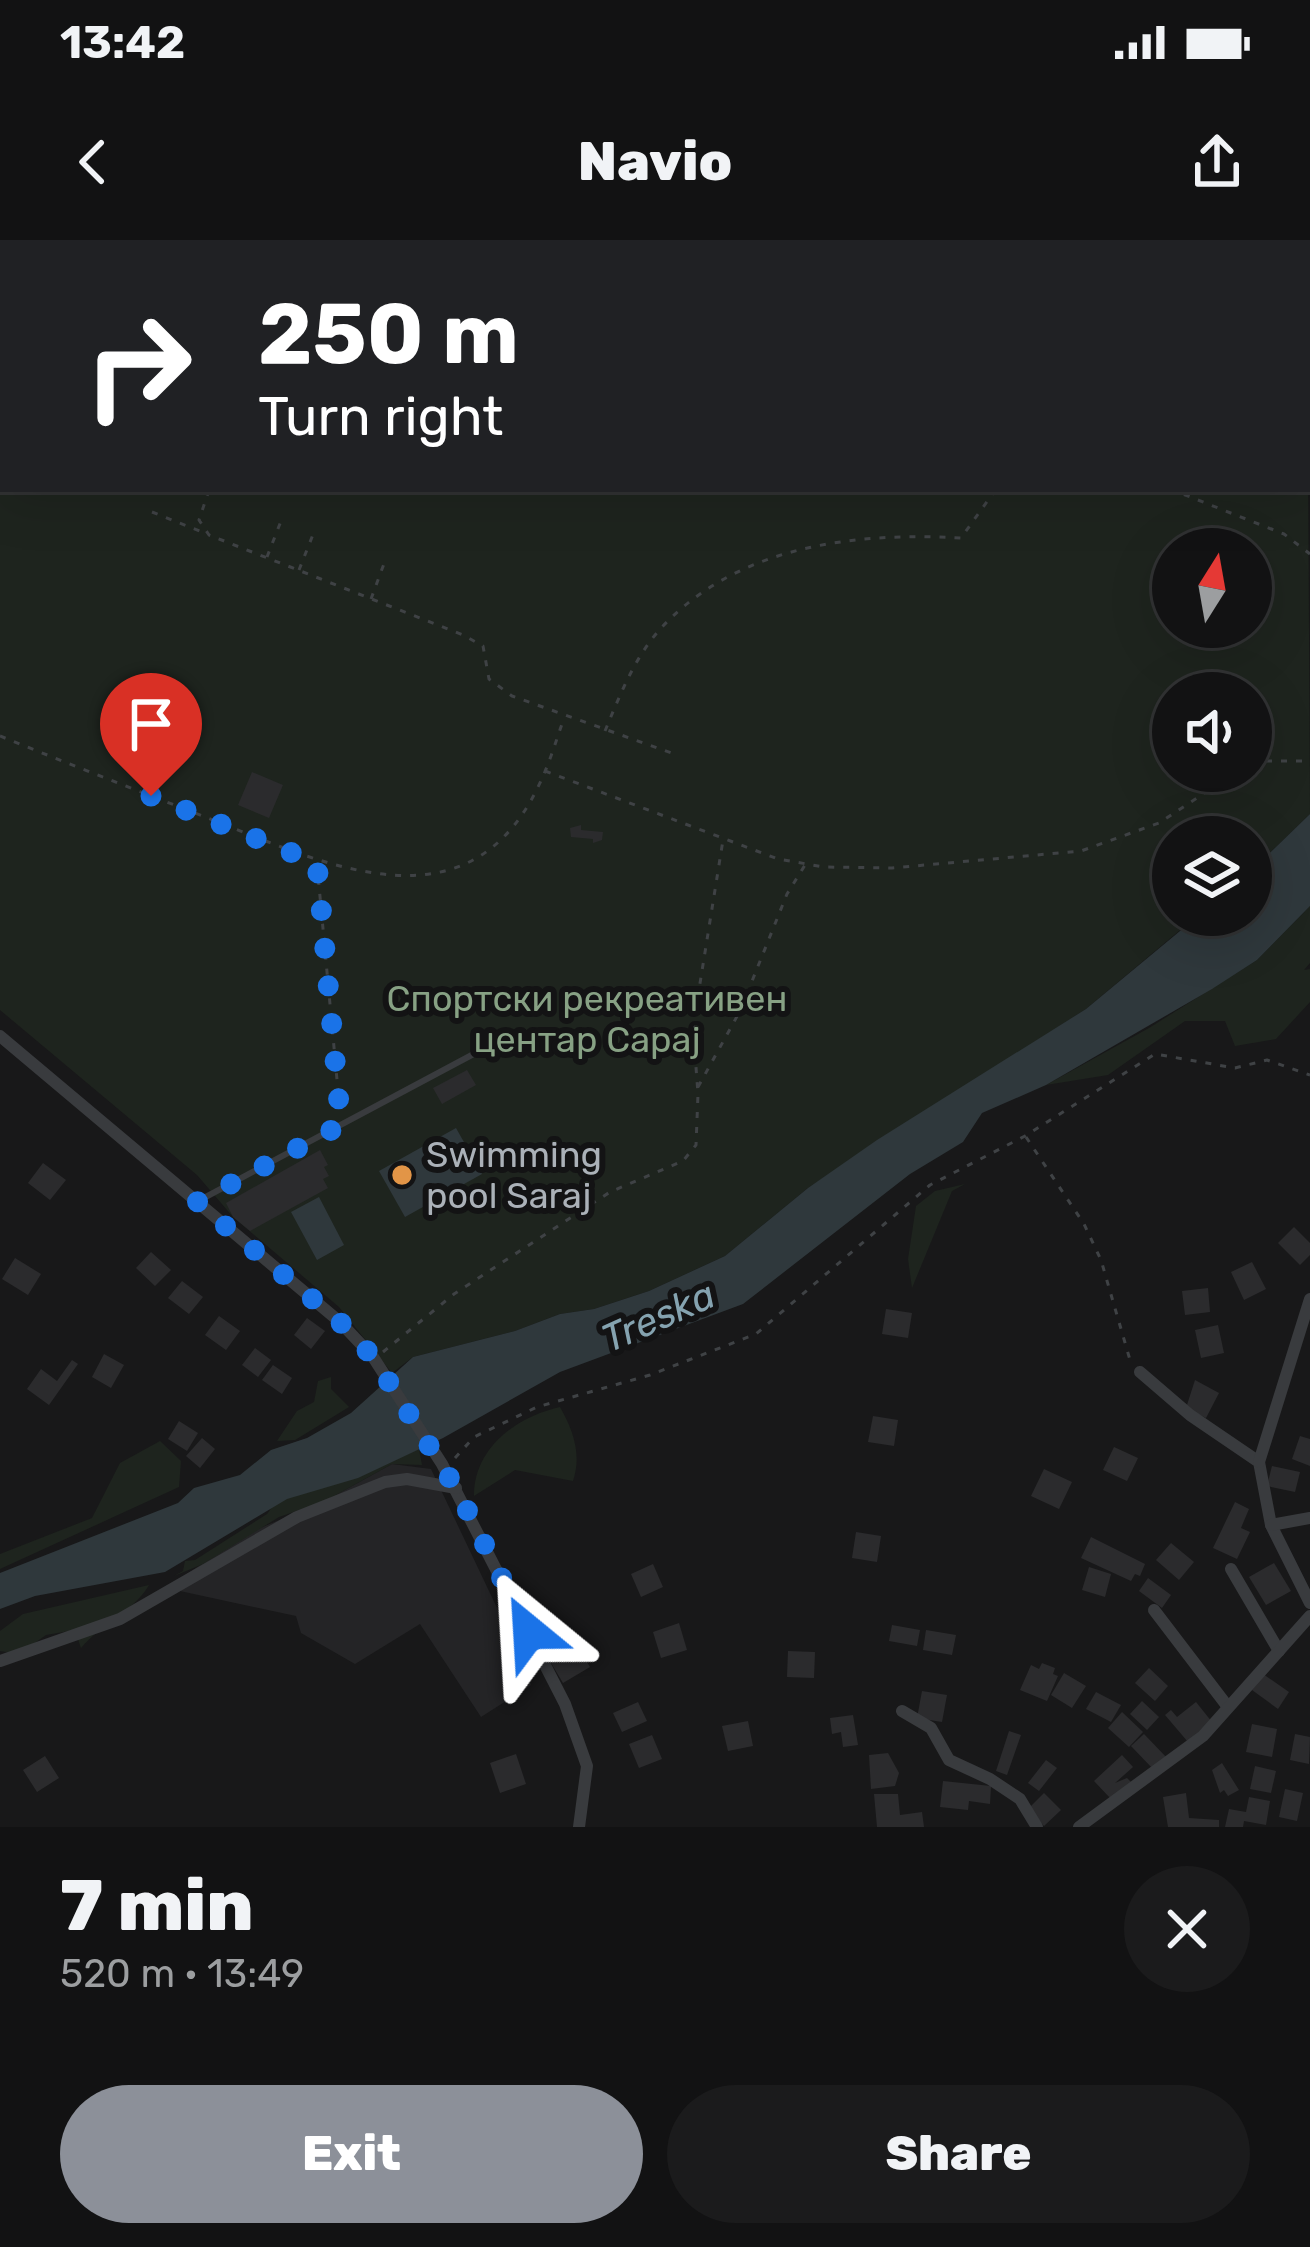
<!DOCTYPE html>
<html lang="en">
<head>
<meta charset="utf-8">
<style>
	:root { --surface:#121213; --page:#1b1b1c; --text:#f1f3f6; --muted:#9c9ea0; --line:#313233; --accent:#8c9099 }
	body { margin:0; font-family:Rubik,sans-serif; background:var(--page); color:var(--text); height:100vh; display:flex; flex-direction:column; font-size:45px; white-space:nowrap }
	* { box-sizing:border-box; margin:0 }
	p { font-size:39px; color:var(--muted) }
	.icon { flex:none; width:66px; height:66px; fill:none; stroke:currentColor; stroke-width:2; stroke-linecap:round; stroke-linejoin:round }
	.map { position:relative; height:1587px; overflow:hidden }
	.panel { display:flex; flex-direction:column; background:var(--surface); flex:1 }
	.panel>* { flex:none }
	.banner { position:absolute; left:0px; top:0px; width:1311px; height:252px; box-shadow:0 12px 48px #0002,0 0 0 3px var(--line); background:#202124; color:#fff; overflow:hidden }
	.needle { width:78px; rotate:11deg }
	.tools { position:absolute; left:1152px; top:288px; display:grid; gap:24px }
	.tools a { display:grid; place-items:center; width:120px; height:120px; border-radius:50%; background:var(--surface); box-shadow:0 12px 48px #0002,0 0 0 3px var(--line); font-size:60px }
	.pin { position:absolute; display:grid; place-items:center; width:102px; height:102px; color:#fff; margin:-123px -51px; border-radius:50% 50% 50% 0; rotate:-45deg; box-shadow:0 0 12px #0007 }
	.pin .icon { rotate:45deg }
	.me { position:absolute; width:132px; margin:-66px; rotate:333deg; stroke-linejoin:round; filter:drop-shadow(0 0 9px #0008) }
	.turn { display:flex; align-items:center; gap:42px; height:252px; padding:0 60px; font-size:54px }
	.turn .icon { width:156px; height:156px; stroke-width:2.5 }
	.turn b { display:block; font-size:84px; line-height:102px }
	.round { display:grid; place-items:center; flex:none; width:126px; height:126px; border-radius:63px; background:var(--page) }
	.head { display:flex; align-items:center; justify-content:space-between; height:204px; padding:0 60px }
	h1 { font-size:72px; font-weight:800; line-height:90px }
	.action { display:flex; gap:24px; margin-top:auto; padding:24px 60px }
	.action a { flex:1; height:138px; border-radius:72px; background:var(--accent); color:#fff; font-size:48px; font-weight:800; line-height:138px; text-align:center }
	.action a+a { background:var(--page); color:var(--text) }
	.status { display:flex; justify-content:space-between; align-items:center; height:84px; padding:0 60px; background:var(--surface); direction:ltr }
	.status svg { height:33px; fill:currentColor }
	header { display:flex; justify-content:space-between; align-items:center; height:156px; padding:0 60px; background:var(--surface); font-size:54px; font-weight:800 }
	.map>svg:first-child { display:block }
	.built { fill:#242426 }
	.green { fill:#1e241e; fill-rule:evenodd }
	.water { fill:#2f383c }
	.building { fill:#2b2b2d }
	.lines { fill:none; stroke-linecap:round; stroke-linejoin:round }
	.path { stroke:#3f4245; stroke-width:3; stroke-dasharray:6 9; stroke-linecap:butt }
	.service { stroke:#393b3e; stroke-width:6 }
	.minor { stroke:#393b3e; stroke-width:12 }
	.route { stroke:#1a73e8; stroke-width:21; stroke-dasharray:0 37.8 }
	.poi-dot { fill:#e29547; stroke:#131314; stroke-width:4.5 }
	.labels { text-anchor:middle; stroke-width:12; stroke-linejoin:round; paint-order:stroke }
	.park-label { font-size:36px; fill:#87a184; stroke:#131314 }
	.poi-label { font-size:36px; fill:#abb1b8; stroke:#131314; text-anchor:start }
	.water-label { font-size:39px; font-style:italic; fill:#85a3b0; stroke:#131314 }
</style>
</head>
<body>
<div class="status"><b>13:42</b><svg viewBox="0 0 49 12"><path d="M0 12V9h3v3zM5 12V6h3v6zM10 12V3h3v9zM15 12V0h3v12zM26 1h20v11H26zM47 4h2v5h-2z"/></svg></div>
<header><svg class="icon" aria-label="back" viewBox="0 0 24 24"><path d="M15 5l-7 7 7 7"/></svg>Navio<svg class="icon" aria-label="share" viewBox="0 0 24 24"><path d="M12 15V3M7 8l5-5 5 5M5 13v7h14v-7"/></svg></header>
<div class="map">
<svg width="1310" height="1587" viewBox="0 0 1310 1587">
	<rect width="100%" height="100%" fill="#181819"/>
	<!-- built -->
	<polygon class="built" points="392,1224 431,1229 526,1429 531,1445 481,1477 420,1384 355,1424 301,1393 296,1376 180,1351 182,1337 253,1291 323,1262"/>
	<!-- green -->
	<g class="green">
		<path d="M0,0L279,3H3V249H1308V214L1310,574L1251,631V597H1173V675L1207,676L1179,691L1086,769L808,948L725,1016L649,1051L594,1069L560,1074L515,1091L413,1117L392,1133L339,1067L233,977L197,935L0,770ZM1173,309H1251V387H1173ZM1173,453H1251V531H1173Z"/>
		<polygon points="1310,666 1310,723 1304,730 1310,729 1310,762 1276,799 1235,806 1225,781 1185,781 1108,835 1046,845 1149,788 1257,720"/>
		<polygon points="965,944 952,951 912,1048 908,1019 916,966 935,951"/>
		<polygon points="331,1137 331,1149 349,1167 295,1200 277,1201 297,1171 314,1162 318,1141"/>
		<path d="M560,1167C573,1190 582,1214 573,1241L515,1230L474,1256C474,1208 516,1177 560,1167Z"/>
		<polygon points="160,1201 181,1221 179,1247 0,1329 0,1314 92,1278 120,1223"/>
		<polygon points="419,1209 422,1225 392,1224 323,1262 279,1277 203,1324 174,1336 183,1331 185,1321 195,1320 267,1274 281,1255 366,1231"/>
		<path d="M149,1345C133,1372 102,1383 81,1408L75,1390L46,1395L19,1414L0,1411V1391L23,1374Z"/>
	</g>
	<!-- water -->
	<g class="water">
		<polygon points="1310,574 1310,666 1257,720 1212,749 1046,845 982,873 963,902 910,934 743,1064 560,1132 443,1198 358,1238 287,1259 165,1332 35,1356 0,1369 0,1333 178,1263 194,1248 240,1235 271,1210 307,1198 351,1173 413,1117 515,1091 560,1074 594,1069 649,1051 725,1016 808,948 877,900 1086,769 1180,691 1208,675 1251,675 1251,631"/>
		<polygon points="456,888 482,934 405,977 379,931"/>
		<polygon points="319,957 344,1005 317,1020 291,972"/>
	</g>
	<!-- building -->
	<g class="building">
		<polygon points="252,532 283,545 269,578 238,565"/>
		<polygon points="581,585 581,590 603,592 602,600 593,603 593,599 571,597 570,588"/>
		<polygon points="467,830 476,845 442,864 433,848"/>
		<polygon points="320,910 328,925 324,927 329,936 323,939 328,948 250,991 233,977 226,963"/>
		<polygon points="43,923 66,940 50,960 28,943"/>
		<polygon points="1294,987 1310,1003 1310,1015 1300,1025 1278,1003"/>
		<polygon points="151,1012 171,1030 155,1046 136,1028"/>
		<polygon points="15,1018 41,1034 28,1055 2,1039"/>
		<polygon points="1252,1022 1266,1049 1244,1060 1231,1032"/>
		<polygon points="182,1041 203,1057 189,1074 168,1058"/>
		<polygon points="1208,1048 1210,1072 1185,1075 1182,1051"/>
		<polygon points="886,1069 912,1073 908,1098 882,1094"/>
		<polygon points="219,1076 240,1091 226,1110 205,1095"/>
		<polygon points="307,1078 325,1091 311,1109 294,1095"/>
		<polygon points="1218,1085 1224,1113 1201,1118 1195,1090"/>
		<polygon points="255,1108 271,1120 258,1137 242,1125"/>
		<polygon points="104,1114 124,1125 111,1148 92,1137"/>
		<polygon points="72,1120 78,1124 49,1165 27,1149 41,1129 57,1141"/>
		<polygon points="273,1125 292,1138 282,1154 262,1140"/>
		<polygon points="1195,1140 1219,1153 1206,1178 1186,1168"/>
		<polygon points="873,1176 898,1180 894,1206 868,1202"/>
		<polygon points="179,1181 198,1193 187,1211 168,1199"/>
		<polygon points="1300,1196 1310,1199 1310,1226 1292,1219"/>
		<polygon points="202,1198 215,1209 200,1228 186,1216"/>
		<polygon points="1114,1207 1138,1218 1127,1241 1103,1230"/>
		<polygon points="1272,1226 1300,1232 1295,1252 1267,1246"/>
		<polygon points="1044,1229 1072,1242 1059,1269 1031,1256"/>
		<polygon points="1235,1262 1249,1269 1241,1288 1250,1292 1237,1319 1213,1308"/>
		<polygon points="856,1292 881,1296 877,1322 852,1318"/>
		<polygon points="1091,1297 1145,1324 1140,1336 1135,1334 1131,1341 1081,1318"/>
		<polygon points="1171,1303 1194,1322 1179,1340 1156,1320"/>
		<polygon points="1274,1323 1291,1351 1266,1365 1249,1337"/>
		<polygon points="653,1324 663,1347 641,1357 631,1334"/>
		<polygon points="1089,1327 1111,1334 1105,1357 1082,1350"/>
		<polygon points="1148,1338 1171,1355 1162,1368 1139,1351"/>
		<polygon points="679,1383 687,1410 661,1418 653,1392"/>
		<polygon points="892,1385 920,1390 917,1406 889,1401"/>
		<polygon points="926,1390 956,1395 952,1415 923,1410"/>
		<polygon points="569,1392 590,1427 563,1443 542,1408"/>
		<polygon points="788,1411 815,1412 814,1438 787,1437"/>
		<polygon points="1042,1423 1055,1428 1053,1434 1058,1436 1047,1461 1020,1450 1031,1425 1039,1429"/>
		<polygon points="1149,1428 1168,1446 1155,1461 1135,1443"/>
		<polygon points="1064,1433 1086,1446 1072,1468 1051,1455"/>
		<polygon points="1263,1434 1289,1452 1278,1469 1252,1450"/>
		<polygon points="922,1451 947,1455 942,1482 917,1478"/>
		<polygon points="1096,1452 1121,1465 1111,1482 1086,1469"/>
		<polygon points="1142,1461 1159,1477 1147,1490 1130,1474"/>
		<polygon points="638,1462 647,1481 622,1492 613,1473"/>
		<polygon points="1196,1462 1212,1482 1188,1502 1165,1475 1171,1470 1177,1477"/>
		<polygon points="1122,1472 1143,1492 1129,1507 1108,1488"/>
		<polygon points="853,1475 858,1505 843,1507 841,1492 832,1494 830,1478"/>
		<polygon points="748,1481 753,1506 728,1511 722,1486"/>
		<polygon points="1252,1484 1277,1489 1272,1517 1246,1512"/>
		<polygon points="1009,1491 1021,1495 1007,1535 996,1531"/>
		<polygon points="1144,1494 1167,1518 1154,1530 1131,1506"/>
		<polygon points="1295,1494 1310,1497 1309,1524 1290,1520"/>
		<polygon points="652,1495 662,1519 639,1528 629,1504"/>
		<polygon points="888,1513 899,1533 895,1546 871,1549 869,1515"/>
		<polygon points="516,1514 526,1544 500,1553 490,1523"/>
		<polygon points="1122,1515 1133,1527 1115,1543 1127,1538 1131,1542 1111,1559 1094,1541"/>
		<polygon points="45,1516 59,1538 37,1552 23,1530"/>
		<polygon points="1046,1520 1057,1528 1039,1551 1028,1543"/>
		<polygon points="1222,1523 1239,1550 1228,1556 1224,1550 1220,1553 1212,1530"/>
		<polygon points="1255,1526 1276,1531 1271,1553 1250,1549"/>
		<polygon points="943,1541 991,1546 990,1564 969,1561 968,1570 940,1567"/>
		<polygon points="1285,1549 1303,1553 1297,1581 1279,1577"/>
		<polygon points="1044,1553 1061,1570 1044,1586 1028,1569"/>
		<polygon points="1186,1553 1189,1578 1219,1580 1219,1587 1168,1587 1163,1557"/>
		<polygon points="874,1554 898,1554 900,1575 922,1572 924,1587 877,1587"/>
		<polygon points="1249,1557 1270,1561 1266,1585 1244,1581 1243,1587 1225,1587 1229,1569 1246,1572"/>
	</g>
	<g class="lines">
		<!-- path -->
		<g class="path">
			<polyline points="354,0 358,3"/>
			<polyline points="1268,0 1278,3"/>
			<polyline points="1201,3 1201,0"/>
			<polyline points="1308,13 1310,13"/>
			<polyline points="1308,134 1310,136"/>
			<polyline points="1170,249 1284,294 1310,314"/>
			<polyline points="209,250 199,280 209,295 463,395 483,406 489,439 512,456 677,515"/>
			<polyline points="152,272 202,292"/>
			<polyline points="267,317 281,281"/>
			<polyline points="299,330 314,292"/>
			<polyline points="371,359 385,321"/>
			<path d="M605,491C620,455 635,416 662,387C739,305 856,292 961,298L996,249"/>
			<path d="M0,496C74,526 149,555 223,584C333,628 469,689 538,547C549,525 556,501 564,478"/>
			<polyline points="1251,521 1310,521"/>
			<polyline points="545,531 778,619 824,627 892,628 1081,611 1159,583 1238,531"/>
			<polyline points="317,624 340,872"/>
			<polyline points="698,847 740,771 787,654 805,625"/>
			<polyline points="1026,897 1084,984 1101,1020 1130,1120"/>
			<polyline points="383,1112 454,1054 610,952 683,921 696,905 698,854 693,787 723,600"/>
			<polyline points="455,1218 474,1197 537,1167 650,1135 756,1094 930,945 1025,896 1155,814 1235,828 1267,820 1310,835"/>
		</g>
		<!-- service -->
		<polyline class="service" points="200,960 483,809"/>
		<!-- minor -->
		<g class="minor">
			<polyline points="0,796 340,1082 373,1117 442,1224 565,1464 587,1526 579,1587"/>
			<polyline points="1140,1132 1190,1175 1259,1222 1271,1285 1310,1363"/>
			<polyline points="1259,1222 1310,1059"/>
			<polyline points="1271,1285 1310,1278"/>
			<polyline points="1231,1329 1279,1411"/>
			<polyline points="1154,1370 1228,1467"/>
			<polyline points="0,1421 120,1379 297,1277 385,1242 407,1239 456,1248"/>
			<polyline points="902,1471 931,1488 949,1520 990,1539 1020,1559 1037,1587"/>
			<polyline points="1079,1587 1203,1496 1310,1376"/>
		</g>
	</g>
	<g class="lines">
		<!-- route -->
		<polyline class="route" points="151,556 317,623 341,885 197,962 340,1082 373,1117 456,1248 529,1392"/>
	</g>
	<!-- markers -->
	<circle class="poi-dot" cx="402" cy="935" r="12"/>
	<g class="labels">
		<!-- park labels -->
		<g class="park-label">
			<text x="587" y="771">Спортски рекреативен<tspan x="587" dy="41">центар Сарај</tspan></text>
		</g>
		<!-- poi labels -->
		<g class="poi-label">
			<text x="426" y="927">Swimming<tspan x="426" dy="41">pool Saraj</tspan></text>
		</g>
		<!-- water labels -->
		<g class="water-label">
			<text transform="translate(658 1076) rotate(-24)" y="14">Treska</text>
		</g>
	</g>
</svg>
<div class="tools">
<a><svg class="needle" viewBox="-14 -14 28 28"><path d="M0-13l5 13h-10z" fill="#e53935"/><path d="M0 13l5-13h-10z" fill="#9c9ea0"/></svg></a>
<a><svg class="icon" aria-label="sound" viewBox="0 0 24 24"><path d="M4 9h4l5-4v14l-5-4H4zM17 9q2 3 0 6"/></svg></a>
<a><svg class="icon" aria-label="layers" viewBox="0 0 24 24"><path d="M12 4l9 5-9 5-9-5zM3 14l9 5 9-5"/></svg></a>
</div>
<div class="pin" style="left:151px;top:556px;background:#d93025"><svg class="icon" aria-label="arrive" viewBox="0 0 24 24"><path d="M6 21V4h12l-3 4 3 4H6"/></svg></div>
<svg class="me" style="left:529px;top:1392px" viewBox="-20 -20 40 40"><path d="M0-17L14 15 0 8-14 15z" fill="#1a73e8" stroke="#fff" stroke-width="4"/></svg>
<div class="banner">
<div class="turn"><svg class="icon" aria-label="right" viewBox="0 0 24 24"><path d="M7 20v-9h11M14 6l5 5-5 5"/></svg><div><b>250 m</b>Turn right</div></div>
</div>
</div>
<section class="panel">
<div class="head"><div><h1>7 min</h1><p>520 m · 13:49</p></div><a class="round"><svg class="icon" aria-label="close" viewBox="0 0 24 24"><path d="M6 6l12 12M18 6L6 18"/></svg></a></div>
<div class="action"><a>Exit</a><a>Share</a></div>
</section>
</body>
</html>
